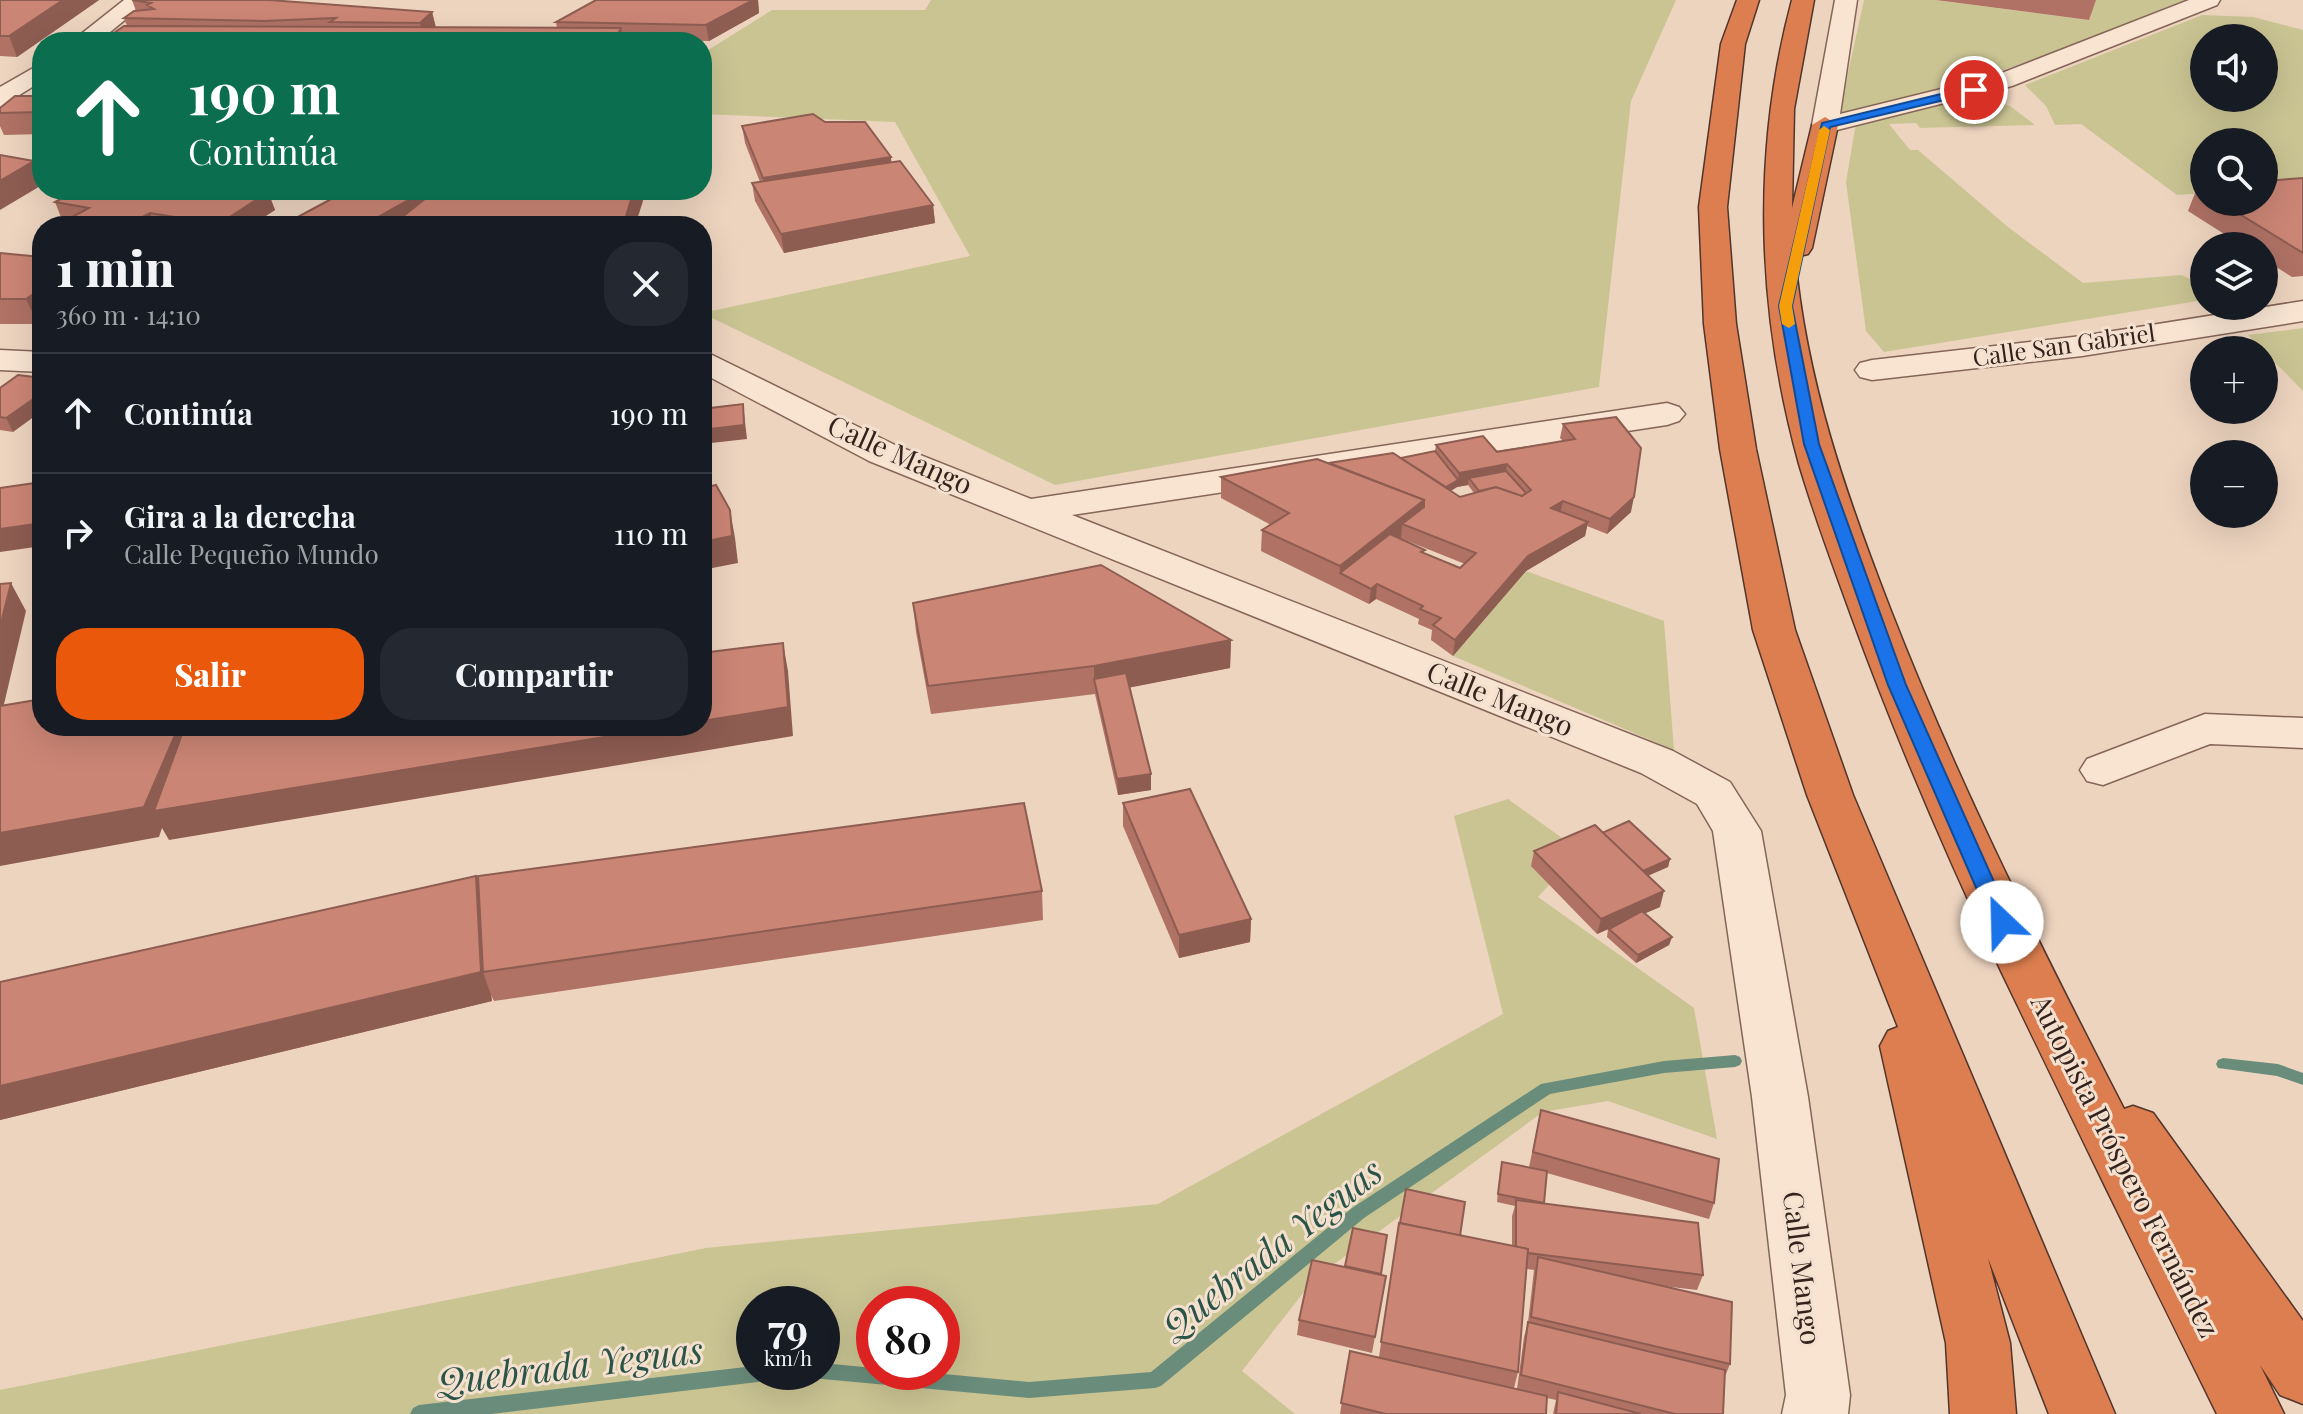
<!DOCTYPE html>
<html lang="es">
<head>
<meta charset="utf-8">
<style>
	:root { --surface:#171b24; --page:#242831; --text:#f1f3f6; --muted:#9ea1a6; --line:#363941; --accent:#ea580c }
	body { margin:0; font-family:"Playfair Display",serif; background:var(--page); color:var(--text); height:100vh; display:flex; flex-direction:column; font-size:30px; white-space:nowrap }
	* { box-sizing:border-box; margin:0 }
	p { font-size:26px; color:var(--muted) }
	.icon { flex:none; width:44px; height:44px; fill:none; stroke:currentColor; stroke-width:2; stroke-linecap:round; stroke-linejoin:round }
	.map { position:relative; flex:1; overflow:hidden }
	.side { position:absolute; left:32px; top:216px; width:680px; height:520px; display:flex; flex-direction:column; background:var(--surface); border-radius:32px; box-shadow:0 8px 32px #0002 }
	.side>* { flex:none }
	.guide { position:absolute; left:32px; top:32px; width:680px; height:168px; border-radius:32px; box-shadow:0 8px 32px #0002; background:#0b6e4f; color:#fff; overflow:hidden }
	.controls { position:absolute; left:2190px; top:24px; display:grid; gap:16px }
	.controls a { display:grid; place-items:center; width:88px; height:88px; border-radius:50%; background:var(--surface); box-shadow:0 8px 32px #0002; font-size:40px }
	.speed { position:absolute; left:736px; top:1286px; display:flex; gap:16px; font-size:40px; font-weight:700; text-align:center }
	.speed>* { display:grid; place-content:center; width:104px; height:104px; border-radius:50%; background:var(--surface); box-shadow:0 8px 32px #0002; line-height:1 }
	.speed small { font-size:20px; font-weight:400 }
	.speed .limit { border:12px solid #d22; background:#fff; color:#111 }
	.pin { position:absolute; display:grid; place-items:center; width:68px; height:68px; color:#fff; margin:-34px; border:4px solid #fff; border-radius:50%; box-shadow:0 2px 8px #0007 }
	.me { position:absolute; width:88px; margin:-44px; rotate:336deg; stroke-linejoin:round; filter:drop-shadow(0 0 6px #0008) }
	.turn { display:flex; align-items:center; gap:28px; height:168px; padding:0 24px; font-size:36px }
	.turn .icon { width:104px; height:104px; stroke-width:2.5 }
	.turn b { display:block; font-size:56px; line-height:68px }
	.round { display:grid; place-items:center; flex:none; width:84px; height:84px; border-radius:32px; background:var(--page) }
	.overview { display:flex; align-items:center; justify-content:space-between; height:136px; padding:0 24px }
	h1 { font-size:48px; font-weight:800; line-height:60px }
	.button { display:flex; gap:16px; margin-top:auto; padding:16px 24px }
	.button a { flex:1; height:92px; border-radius:32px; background:var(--accent); color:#fff; font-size:32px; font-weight:800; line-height:92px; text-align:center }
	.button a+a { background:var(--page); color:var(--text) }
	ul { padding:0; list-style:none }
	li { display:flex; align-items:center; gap:24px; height:120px; padding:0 24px; border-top:2px solid var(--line) }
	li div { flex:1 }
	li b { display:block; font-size:30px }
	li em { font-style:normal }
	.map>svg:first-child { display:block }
	.green { fill:#cac493; fill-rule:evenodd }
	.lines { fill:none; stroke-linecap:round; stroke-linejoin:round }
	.stream { fill:#6a8c7b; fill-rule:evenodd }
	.street-casing { stroke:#856558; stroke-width:3 }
	.highway-casing { stroke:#52352c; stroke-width:3 }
	.street { fill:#f8e4d1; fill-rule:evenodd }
	.highway { fill:#dc7e4f; fill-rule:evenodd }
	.wall { fill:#af7265; fill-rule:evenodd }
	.shaded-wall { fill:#8e5d52 }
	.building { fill:#cb8575; stroke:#8e5d52; stroke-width:2 }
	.route { fill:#1a73e8; stroke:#114b97; stroke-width:2 }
	.slow { fill:#f59e0b }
	.labels { text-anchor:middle; stroke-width:6; stroke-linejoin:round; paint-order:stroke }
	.far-street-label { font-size:24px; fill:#34221c; stroke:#f4e0ce }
	.street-label { font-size:28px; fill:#34221c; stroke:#f4e0ce }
	.near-water-label { font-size:36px; font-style:italic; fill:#2b5448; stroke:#f4e0ce }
</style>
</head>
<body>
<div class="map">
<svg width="2303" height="1414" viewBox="0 0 2303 1414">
	<rect width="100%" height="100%" fill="#edd4bf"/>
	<!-- green -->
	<g class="green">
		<polygon points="931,0 1676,0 1631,101 1599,387 1055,485 702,313 970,256 895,122 702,114 702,54 772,10 925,10"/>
		<path d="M1864,0H1936L2088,20L2093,0H2185C2076,44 1968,87 1853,115L1839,114Z"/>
		<path d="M2202,15L2253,17L2303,30V186L2264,188V142H2204V193L2177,195L2081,124L2055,125L2046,106L2025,85ZM2204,38H2264V98H2204Z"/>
		<polygon points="1970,94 2010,106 2035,125 1920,128 1916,123 1889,124 1910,150 1918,150 2008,227 2083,283 2181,275 2204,285 2204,300 1884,352 1866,331 1846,182 1856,123 1928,108"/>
		<polygon points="2303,328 2303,391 2248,335"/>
		<polygon points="1526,571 1664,621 1674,750 1453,656"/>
		<path d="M1508,799L1580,851L1538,897L1694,1008L1717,1139L1608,1101L1543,1112L1315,1278L1242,1371L1295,1414H0V1390L706,1248L1158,1204L1503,1014L1454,816ZM754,1304H822V1372H754ZM874,1304H942V1372H874Z"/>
	</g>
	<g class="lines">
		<!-- stream -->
		<g class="stream">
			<polygon points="1735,1055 1740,1057 1742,1061 1740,1065 1735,1067 1664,1073 1550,1094 1364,1218 1161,1386 1155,1388 1029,1398 822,1379 816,1377 814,1372 822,1372 822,1363 874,1368 874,1372 923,1372 1029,1382 1151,1372 1352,1208 1541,1084 1664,1061"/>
			<polygon points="2223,1058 2278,1064 2303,1073 2303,1085 2277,1076 2218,1068 2216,1064 2218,1060"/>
			<polygon points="754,1366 754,1372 784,1372 781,1378 775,1380 491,1414 410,1414 413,1408 419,1405"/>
		</g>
		<defs>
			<g id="street">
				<polygon points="124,0 149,0 98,42 71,42"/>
				<polygon points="1835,0 1857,0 1840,114 1994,76 2189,0 2220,0 2217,5 2012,86 1825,133 1812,125"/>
				<polygon points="42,63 42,81 0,107 0,87"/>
				<polygon points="2303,301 2303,321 2082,356 1872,380 1860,377 1855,370 1860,363 1872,360 2082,336"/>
				<polygon points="0,350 42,352 42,372 0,370"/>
				<polygon points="702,350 895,445 1031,499 1667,403 1679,407 1685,414 1679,421 1667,425 1072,515 1673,751 1730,782 1761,831 1808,1097 1850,1395 1848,1414 1782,1414 1786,1395 1752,1097 1713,831 1697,804 1641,773 869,461 702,373"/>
				<polygon points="2205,714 2303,718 2303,748 2210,744 2103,785 2087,781 2080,770 2087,759"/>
			</g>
			<g id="highway">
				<polygon points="1737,0 1759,0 1745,44 1727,207 1736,324 1756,449 1795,630 1853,795 2115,1414 2049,1414 1988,1258 2010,1343 2016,1414 1950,1414 1946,1343 1880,1046 1888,1031 1898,1027 1807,795 1753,630 1720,449 1704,324 1699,207 1721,44"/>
				<path d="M1792,0H1814L1794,109L1792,208L1812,125L1825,117L1838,125L1812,248L1808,254L1795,257C1806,381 1846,495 1891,611C1958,783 2040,946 2124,1109L2133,1106L2153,1113L2303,1321V1404L2280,1395L2260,1365L2284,1414H2217C2144,1267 2072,1119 2001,971C1946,854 1895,736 1851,615C1833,565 1814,515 1799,464C1757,312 1751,153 1792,0Z"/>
			</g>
		</defs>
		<!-- street casing -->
		<use href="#street" class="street-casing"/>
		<!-- highway casing -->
		<use href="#highway" class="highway-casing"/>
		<!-- street -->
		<use href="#street" class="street"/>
		<!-- highway -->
		<use href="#highway" class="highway"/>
	</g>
	<!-- wall -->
	<g class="wall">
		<polygon points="0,0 99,0 17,57 0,56"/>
		<polygon points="132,0 432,12 436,28 557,28 556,22 596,0 758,0 759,13 709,41 624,39 624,42 101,42 127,26 124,18 136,11"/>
		<polygon points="1936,0 2096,0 2089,20"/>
		<polygon points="42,76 42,94 36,80"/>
		<polygon points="42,96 42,134 4,135 0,126 0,108"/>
		<polygon points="825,122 891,157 891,162 933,205 935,223 784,253 755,201 752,183 760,182 745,143 742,126"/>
		<polygon points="2303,178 2303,276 2292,277 2264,259 2264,246 2243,246 2188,211 2197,188 2204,187 2204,202 2264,202"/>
		<polygon points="268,192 275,210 250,226 73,226 71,221 62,220 55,202"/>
		<polygon points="0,253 42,257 38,324 0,324"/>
		<polygon points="0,388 13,432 0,430"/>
		<path d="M1563,424L1631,512L1607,534L1587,526L1585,536L1526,571L1453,656L1431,640L1432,630L1418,624L1419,619L1376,599L1369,604L1261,551L1262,530L1271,525L1221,498V477L1329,463L1401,458L1435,451L1436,445L1497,452L1563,441L1560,438ZM1468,485L1474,493L1460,497L1451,491L1457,487ZM1400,538L1465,564L1460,568L1425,554Z"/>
		<polygon points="913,603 1231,640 1230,668 1130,687 1151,790 1118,795 1095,694 931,714 916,632"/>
		<polygon points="1123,803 1251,919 1250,942 1179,958 1123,826"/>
		<polygon points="1602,833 1670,859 1668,867 1648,876 1660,907 1645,913 1672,937 1669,945 1636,963 1607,937 1608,929 1597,934 1531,866 1534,851"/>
		<polygon points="476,876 479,884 1042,891 1043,920 494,1001 491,995 492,1001 0,1120 0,982"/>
		<path d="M1541,1110L1714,1203L1709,1219L1547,1173L1544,1204L1703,1275L1697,1290L1663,1286L1730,1364L1724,1379L1723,1414H1553L1556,1400L1547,1398L1546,1414H1340L1350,1351L1379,1357L1395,1246L1460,1236L1512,1246V1216L1515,1206L1497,1202L1500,1170L1502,1162L1529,1167ZM1527,1269L1534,1270L1528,1322L1524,1337L1517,1389L1514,1388L1518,1372Z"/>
		<polygon points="1353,1228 1381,1275 1386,1276 1372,1353 1297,1335 1299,1320 1345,1267"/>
	</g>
	<!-- shaded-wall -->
	<g class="shaded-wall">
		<polygon points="63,0 99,0 17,57 9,36"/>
		<polygon points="753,0 758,0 759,13 709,41 706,25"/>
		<polygon points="432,12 436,28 424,39 420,23"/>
		<polygon points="621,28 624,42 614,42"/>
		<polygon points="891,157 892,175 766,196 763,178"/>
		<polygon points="34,161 42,181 42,185 0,210 0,181"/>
		<polygon points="426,190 462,190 400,226 362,226"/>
		<polygon points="634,190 641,190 643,201 635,226 623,226"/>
		<polygon points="268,192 275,210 250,226 220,226 219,224"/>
		<polygon points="933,205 935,223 784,253 781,234"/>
		<polygon points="150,213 155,226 129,226 129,224"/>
		<polygon points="42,288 42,321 38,324 26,299"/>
		<polygon points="42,393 42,411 13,432 6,418"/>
		<polygon points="743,404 747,439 702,444 702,430"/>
		<polygon points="1507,464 1505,478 1469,478 1468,485 1457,487 1439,498 1440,491 1458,480 1459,473"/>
		<polygon points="1634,497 1631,512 1607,534 1610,519"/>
		<polygon points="1424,500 1422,522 1402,524 1401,538 1340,573 1340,566"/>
		<polygon points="1563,501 1560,515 1551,508"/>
		<polygon points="730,510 735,538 738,563 702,570 702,542"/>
		<polygon points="1588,522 1585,536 1526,571 1453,656 1455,640 1528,556"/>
		<polygon points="42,523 42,546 0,552 0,529"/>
		<polygon points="11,583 26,611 0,721 0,627"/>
		<polygon points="1377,584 1376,599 1369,604 1371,589"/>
		<polygon points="1231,640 1230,668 1097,694 1094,679 1094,666"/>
		<polygon points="783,643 788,671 793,736 169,840 162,828 159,837 0,866 0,833 179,726 702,726 702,721"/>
		<polygon points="1151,774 1151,790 1118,795 1117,779"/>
		<polygon points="1670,859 1668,867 1639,879 1641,872"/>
		<polygon points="476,876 486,905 483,972 491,995 492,1001 0,1120 0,1086"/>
		<polygon points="1664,891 1660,907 1597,934 1601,919"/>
		<polygon points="1251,919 1250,942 1179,958 1179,935"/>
		<polygon points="1672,937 1669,945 1636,963 1638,955"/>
	</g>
	<!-- building -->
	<g class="building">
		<polygon points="0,0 63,0 9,36 0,36"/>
		<polygon points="132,0 269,0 432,12 420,23 330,22 336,18 264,21 124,18 134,11 154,9 147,5 151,3"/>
		<polygon points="596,0 753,0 706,25 556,22"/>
		<polygon points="124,26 621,28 614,42 101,42"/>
		<polygon points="15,96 42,96 42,112 0,113 0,108"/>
		<polygon points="813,114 825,122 865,122 891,157 763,178 742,126"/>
		<polygon points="0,155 34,161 0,181"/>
		<polygon points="900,161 933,205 781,234 752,183"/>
		<polygon points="2303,178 2303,253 2220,202 2264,202 2264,181"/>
		<polygon points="77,190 256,190 268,192 219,224 150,213 129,224 70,218 89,208 55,202"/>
		<polygon points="348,190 426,190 362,226 281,226"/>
		<polygon points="436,190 634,190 623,226 391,226"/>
		<polygon points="0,253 42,257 42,288 26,299 0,299"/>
		<polygon points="18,375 42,378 42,393 6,418 0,417 0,388"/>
		<polygon points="743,404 744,425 702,430 702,409"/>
		<polygon points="1616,417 1641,448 1634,497 1610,519 1563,501 1551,508 1588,522 1528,556 1455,640 1433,625 1441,618 1420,609 1423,606 1377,584 1371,589 1340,573 1390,534 1425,550 1421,552 1460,568 1476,553 1402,524 1424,507 1424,500 1329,463 1393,453 1460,497 1496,487 1522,496 1531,490 1507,464 1459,473 1436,445 1483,436 1497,452 1575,439 1563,424"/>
		<polygon points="1435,451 1458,480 1446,487 1401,458"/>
		<polygon points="1317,459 1424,500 1340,566 1262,530 1289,513 1221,477"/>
		<polygon points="1506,471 1526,493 1522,496 1496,487 1479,491 1469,478"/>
		<polygon points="42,482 42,523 0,529 0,488"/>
		<polygon points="716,485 730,510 732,536 702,542 702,488"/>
		<polygon points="1101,565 1231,640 1094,666 928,686 913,603"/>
		<polygon points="11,583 0,627 0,584"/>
		<polygon points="783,643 788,707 702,721 702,653"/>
		<polygon points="1126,673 1151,774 1117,779 1094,679"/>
		<polygon points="42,699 42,726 179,726 144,807 0,833 0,706"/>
		<polygon points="185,726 671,726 154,811"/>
		<polygon points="1190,789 1251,919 1179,935 1123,803"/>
		<polygon points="1024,803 1042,891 483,972 478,876"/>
		<polygon points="1629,821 1670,859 1643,871 1602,833"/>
		<polygon points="1595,825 1664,891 1601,919 1534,851"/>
		<polygon points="476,876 481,972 0,1086 0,982"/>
		<polygon points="1642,911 1672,937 1638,955 1609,929"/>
		<polygon points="1541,1110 1719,1159 1714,1203 1533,1152"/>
		<polygon points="1502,1162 1547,1171 1544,1203 1498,1194"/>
		<polygon points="1406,1189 1465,1202 1460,1236 1400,1223"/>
		<polygon points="1516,1200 1698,1223 1703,1275 1528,1253 1528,1249 1516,1247"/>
		<polygon points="1399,1223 1528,1249 1518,1372 1381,1342"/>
		<polygon points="1353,1228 1387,1235 1381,1274 1345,1266"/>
		<polygon points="1538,1257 1732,1302 1730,1364 1531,1317"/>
		<polygon points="1312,1260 1386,1276 1375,1337 1299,1320"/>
		<polygon points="1528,1322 1725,1370 1723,1414 1675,1414 1521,1375"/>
		<polygon points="1350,1351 1547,1396 1546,1414 1386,1414 1341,1403"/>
		<polygon points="1558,1392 1641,1414 1556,1414"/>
	</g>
	<!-- route -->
	<polygon class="route" points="1974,86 1978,92 1830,127 1792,306 1819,444 1906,685 2012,922 2002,930 1991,922 1888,685 1804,444 1779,306 1822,123"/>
	<!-- slow -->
	<polygon class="slow" points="1824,126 1830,130 1792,306 1795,324 1789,328 1782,324 1779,306 1819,130"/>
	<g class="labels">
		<!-- far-street labels -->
		<g class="far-street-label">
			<text transform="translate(2064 346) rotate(-8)" y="8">Calle San Gabriel</text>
		</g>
		<!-- street labels -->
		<g class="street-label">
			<text transform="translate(900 455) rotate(24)" y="10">Calle Mango</text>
			<text transform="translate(1500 699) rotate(22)" y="10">Calle Mango</text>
			<text transform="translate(2125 1166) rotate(63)" y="10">Autopista Próspero Fernández</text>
			<text transform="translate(1802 1268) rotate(83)" y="10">Calle Mango</text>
		</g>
		<!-- near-water labels -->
		<g class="near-water-label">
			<text transform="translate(1272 1249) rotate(-38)" y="13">Quebrada Yeguas</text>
			<text transform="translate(570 1366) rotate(-7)" y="13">Quebrada Yeguas</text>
		</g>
	</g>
</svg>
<div class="controls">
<a><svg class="icon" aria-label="sound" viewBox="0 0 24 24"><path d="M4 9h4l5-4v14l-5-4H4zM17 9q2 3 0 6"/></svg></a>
<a><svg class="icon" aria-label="search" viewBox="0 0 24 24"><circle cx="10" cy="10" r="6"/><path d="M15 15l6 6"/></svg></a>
<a><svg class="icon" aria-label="layers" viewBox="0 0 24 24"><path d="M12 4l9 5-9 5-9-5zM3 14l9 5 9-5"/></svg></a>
<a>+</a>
<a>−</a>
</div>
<div class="speed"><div>79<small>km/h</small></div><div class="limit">80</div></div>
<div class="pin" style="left:1974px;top:90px;background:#d93025"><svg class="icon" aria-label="arrive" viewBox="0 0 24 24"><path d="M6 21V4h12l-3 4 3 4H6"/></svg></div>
<svg class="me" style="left:2002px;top:922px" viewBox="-20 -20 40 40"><circle r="19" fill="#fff"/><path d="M0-13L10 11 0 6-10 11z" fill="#1a73e8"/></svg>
<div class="guide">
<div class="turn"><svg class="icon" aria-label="ahead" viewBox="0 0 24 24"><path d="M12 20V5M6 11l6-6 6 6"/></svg><div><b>190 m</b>Continúa</div></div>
</div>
<section class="side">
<div class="overview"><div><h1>1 min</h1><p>360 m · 14:10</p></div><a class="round"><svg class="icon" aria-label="close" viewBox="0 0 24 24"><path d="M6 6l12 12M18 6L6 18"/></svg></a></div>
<ul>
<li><svg class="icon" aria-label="ahead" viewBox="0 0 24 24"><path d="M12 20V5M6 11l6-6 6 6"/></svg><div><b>Continúa</b></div><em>190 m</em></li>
<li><svg class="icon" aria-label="right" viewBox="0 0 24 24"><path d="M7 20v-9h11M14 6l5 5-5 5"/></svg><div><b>Gira a la derecha</b><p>Calle Pequeño Mundo</p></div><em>110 m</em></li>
</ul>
<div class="button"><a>Salir</a><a>Compartir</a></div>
</section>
</div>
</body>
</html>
